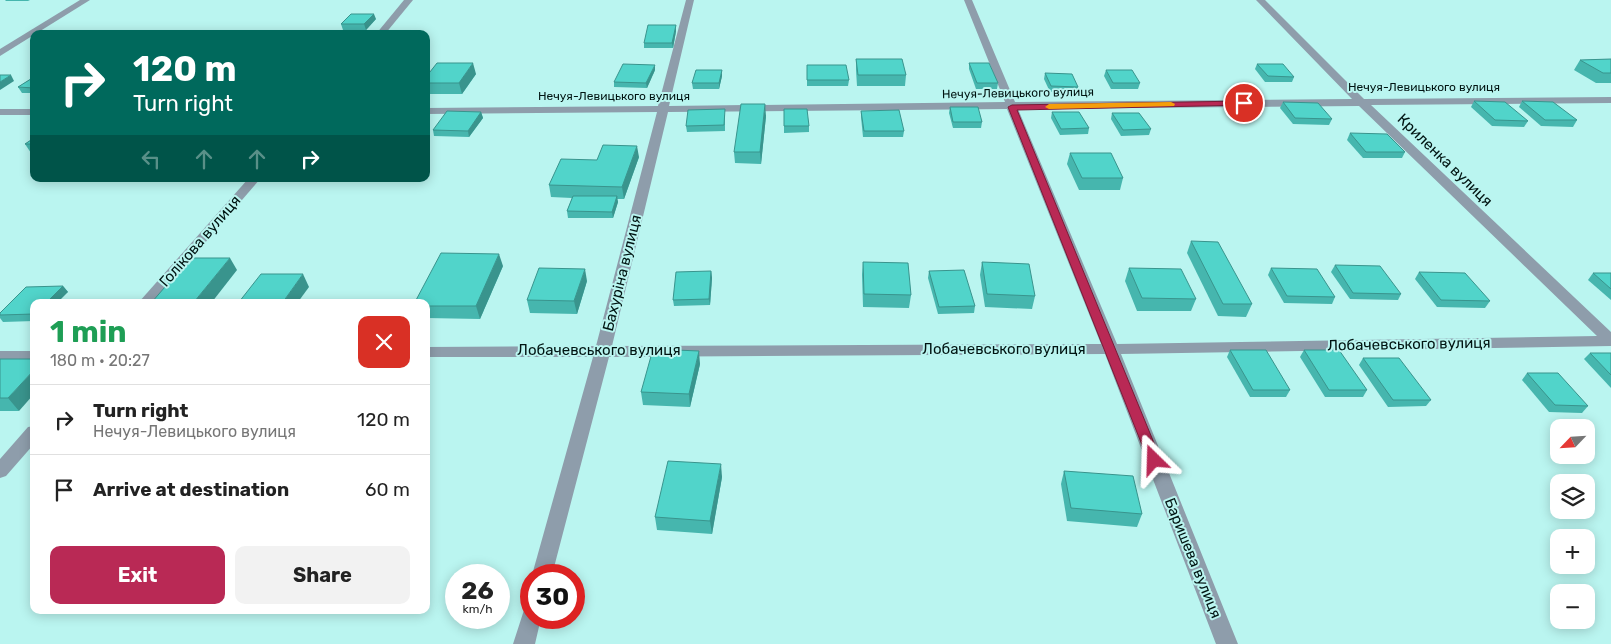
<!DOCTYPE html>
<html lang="en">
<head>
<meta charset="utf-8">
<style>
	:root { --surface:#fff; --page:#f2f2f2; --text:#222; --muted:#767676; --line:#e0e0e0; --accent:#b92955 }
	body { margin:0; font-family:Rubik,sans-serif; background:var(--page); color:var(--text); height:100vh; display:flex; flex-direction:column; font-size:19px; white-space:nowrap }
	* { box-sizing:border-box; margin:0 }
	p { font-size:16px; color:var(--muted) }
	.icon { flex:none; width:28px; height:28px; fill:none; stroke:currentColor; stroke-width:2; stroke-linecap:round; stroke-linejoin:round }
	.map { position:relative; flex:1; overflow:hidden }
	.drawer { position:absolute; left:30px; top:299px; width:400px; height:315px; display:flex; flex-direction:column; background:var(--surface); border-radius:10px; box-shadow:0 2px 12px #0003 }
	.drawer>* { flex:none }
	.guide { position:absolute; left:30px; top:30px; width:400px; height:152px; border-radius:10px; box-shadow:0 2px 12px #0003; background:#00695c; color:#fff; overflow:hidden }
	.needle { width:32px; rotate:245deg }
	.fabs { position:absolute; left:1550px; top:419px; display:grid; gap:10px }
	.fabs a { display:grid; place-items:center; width:45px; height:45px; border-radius:10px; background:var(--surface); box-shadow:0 2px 12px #0003; font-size:25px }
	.speed { position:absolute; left:445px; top:564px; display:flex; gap:10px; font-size:25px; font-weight:700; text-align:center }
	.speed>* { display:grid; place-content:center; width:65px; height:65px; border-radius:50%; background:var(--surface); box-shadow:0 2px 12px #0003; line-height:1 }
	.speed small { font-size:12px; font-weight:400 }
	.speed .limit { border:8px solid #d22; background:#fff; color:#111 }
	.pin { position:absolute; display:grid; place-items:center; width:42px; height:42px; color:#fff; margin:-21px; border:2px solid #fff; border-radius:50%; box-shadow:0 1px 5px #0007 }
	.me { position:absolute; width:55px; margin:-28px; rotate:338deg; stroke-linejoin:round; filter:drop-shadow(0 0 4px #0008) }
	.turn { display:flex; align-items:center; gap:18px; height:105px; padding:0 20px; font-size:22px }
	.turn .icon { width:65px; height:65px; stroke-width:2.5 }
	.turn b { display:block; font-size:35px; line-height:42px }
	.lanes { display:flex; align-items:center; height:48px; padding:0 20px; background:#0003; justify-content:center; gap:25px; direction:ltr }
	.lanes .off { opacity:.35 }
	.round { display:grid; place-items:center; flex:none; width:52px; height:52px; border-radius:10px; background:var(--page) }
	.head { display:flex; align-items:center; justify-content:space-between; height:85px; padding:0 20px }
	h1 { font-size:30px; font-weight:700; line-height:38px; color:#1e9e55 }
	.action { display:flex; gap:10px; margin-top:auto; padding:10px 20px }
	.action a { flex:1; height:58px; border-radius:10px; background:var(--accent); color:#fff; font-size:20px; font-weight:700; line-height:58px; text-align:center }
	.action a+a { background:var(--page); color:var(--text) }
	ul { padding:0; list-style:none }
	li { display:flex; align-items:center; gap:15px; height:70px; padding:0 20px; border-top:1px solid var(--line) }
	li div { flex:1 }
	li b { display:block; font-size:19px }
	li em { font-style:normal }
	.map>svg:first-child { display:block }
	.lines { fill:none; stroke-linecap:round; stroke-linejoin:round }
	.minor { fill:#8e9dab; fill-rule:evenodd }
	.wall { fill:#46b6ae }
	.shaded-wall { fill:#39948d }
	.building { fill:#51d4ca; stroke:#39948d }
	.route { fill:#b92955; stroke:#781b37 }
	.slow { fill:#f59e0b }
	.labels { text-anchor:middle; stroke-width:4; stroke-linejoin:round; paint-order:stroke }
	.far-street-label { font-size:12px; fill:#001412; stroke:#baf5f0 }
	.street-label { font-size:15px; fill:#001412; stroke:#baf5f0 }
</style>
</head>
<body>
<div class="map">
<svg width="1611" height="644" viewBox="0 0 1611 644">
	<rect width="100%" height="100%" fill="#baf5f0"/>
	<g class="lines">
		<!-- minor -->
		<g class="minor">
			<polygon points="80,0 90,0 0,56 0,49"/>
			<polygon points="404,0 413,0 385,34 376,34"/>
			<path d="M686,0H694L669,106L1005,102L964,0H972L1015,102L1352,99L1256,0H1265L1364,99L1611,97V103L1371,105L1611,332V346L1121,354L1238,644H1216L1105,354L609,357L552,575H532L593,357H426V347L596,346L657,112L426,114V108L658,106ZM1359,106L1597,336L1117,344L1018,109ZM1007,109L1101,344L612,346L668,112Z"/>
			<rect x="0" y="109" width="34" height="6"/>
			<polygon points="248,179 260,179 154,302 139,302"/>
			<rect x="0" y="351" width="34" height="10"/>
			<polygon points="34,426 34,444 6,476 0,478 0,459 28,427"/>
			<polygon points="531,608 531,618 541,618 535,644 513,644 524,610"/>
		</g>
	</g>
	<!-- wall -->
	<g class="wall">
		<polygon points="5,0 30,0 28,1 6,1"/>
		<polygon points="376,19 366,30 343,30 341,24"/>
		<polygon points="676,25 676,31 673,48 644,48 644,43"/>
		<polygon points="856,59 906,75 905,86 857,86 856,70"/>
		<polygon points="1611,59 1611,83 1596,83 1574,70 1580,60"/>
		<polygon points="969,63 998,83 997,89 976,89 969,69"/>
		<polygon points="1257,64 1294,77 1292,82 1265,82 1255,69"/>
		<polygon points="807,65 849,80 848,86 807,86"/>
		<polygon points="655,70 647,88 614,87 614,82"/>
		<polygon points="1106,70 1140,83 1138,89 1111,89 1104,76"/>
		<polygon points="1045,73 1078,87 1077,92 1050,92 1044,79"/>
		<polygon points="476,74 462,94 426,94 426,77"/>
		<polygon points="722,76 719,89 693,89 692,83"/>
		<polygon points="34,77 34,93 22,93 18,87"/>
		<polygon points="1474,101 1528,121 1524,127 1492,126 1471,107"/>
		<polygon points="1522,101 1577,120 1573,127 1541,126 1519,107"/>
		<polygon points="1283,102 1332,119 1329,125 1293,124 1280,108"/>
		<polygon points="950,107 982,122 981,128 953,128 949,113"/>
		<polygon points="784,109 809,126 809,132 784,133"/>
		<polygon points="861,111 904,131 903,137 863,137 861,117"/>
		<polygon points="481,112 483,118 469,137 434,136 433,130"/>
		<polygon points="1052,112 1089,128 1088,134 1060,135 1051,118"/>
		<polygon points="1112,113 1151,129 1149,135 1121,136 1111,119"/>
		<polygon points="725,115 725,131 687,132 686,126"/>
		<polygon points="766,116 761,164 735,163 734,152"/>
		<polygon points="1350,133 1405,152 1402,158 1363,158 1347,140"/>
		<polygon points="34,138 34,156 33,156 25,144"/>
		<polygon points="1070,153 1123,178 1120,190 1079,190 1067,164"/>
		<polygon points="639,157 624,199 617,199 618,202 613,218 568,218 567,211 572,198 551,197 549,185 597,160"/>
		<polygon points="1191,241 1252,304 1246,317 1218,316 1187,253"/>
		<polygon points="863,262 911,295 909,308 863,307 862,275"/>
		<polygon points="982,262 1035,296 1032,309 985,307 980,275"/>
		<polygon points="1335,265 1401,294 1398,300 1350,299 1331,272"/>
		<polygon points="503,266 480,319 426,318 426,302"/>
		<polygon points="1129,268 1196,299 1191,311 1137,311 1125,281"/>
		<polygon points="1271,268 1335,297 1332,304 1284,303 1268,275"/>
		<polygon points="711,271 712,278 710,305 674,306 673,300"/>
		<polygon points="929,271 975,306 974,313 938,314 928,278"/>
		<polygon points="1419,272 1490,301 1485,308 1437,307 1415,279"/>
		<polygon points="1593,273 1611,273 1611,300 1588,280"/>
		<polygon points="587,281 577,314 530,313 527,300"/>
		<polygon points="63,286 68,292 34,302 34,321 3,322 0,318 0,313"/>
		<polygon points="1230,350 1290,390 1286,397 1250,397 1227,357"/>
		<polygon points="1304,350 1367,390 1363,397 1325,397 1300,357"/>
		<polygon points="1590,353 1611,353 1611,388 1584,359"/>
		<polygon points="1363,358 1431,400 1426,406 1388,407 1359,365"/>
		<polygon points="0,359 19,411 0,411"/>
		<polygon points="700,364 690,407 643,405 641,392"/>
		<polygon points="1527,373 1588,406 1582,413 1549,412 1522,380"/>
		<polygon points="1064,471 1142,514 1137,527 1067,521 1061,484"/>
		<polygon points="722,477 712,534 657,530 655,517"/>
	</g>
	<!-- shaded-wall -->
	<g class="shaded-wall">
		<polygon points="374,14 376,19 366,30 364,24"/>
		<polygon points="676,25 676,31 673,48 672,43"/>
		<polygon points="473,63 476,74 462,94 459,83"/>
		<polygon points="655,65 655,70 647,88 646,83"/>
		<polygon points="722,70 722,76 719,89 719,83"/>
		<polygon points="11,75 14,81 0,90 0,82"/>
		<polygon points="765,104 766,116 761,164 760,152"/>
		<polygon points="481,112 483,118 469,137 468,131"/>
		<polygon points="637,146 639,157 624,199 622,187"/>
		<polygon points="617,196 618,202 613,218 612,212"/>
		<polygon points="499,254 503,266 480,319 476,306"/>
		<polygon points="230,258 237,270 212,302 194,302"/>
		<polygon points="585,269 587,281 577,314 574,301"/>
		<polygon points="711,271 712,278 710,305 709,299"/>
		<polygon points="303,274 309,287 298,302 283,302"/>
		<polygon points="63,286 68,292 58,302 47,302"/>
		<polygon points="699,351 700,364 690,407 689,394"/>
		<polygon points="34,370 34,394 19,411 8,398"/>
		<polygon points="721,464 722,477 712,534 710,521"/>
	</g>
	<!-- building -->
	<g class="building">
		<polygon points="351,14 374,14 364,24 341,24"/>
		<polygon points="648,25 676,25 672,43 644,43"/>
		<polygon points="856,59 902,59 906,75 858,75"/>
		<polygon points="1611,59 1611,73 1603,73 1580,60"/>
		<polygon points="437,63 473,63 459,83 426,83 426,77"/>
		<polygon points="969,63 989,63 998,83 977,83"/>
		<polygon points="623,64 655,65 646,83 614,82"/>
		<polygon points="1257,64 1283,64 1294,77 1268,76"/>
		<polygon points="807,65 846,65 849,80 807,80"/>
		<polygon points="696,70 722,70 719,83 692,83"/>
		<polygon points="1106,70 1132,70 1140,83 1113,83"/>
		<polygon points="1045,73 1072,74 1078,87 1051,86"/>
		<polygon points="0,75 11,75 0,82"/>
		<polygon points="34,77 34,88 18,87"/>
		<polygon points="1474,101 1505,102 1528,121 1495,120"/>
		<polygon points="1522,101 1553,102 1577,120 1545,120"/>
		<polygon points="1283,102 1318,103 1332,119 1295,118"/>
		<polygon points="741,104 765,104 760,152 734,152"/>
		<polygon points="950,107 978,107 982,122 953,122"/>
		<polygon points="725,109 724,125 686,126 688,110"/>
		<polygon points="784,109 807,109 809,126 784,126"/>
		<polygon points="899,110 904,131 864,131 861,111"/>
		<polygon points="447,111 481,112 468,131 433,130"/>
		<polygon points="1052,112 1079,112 1089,128 1061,129"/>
		<polygon points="1112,113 1139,113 1151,129 1123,130"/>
		<polygon points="1350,133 1387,134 1405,152 1366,152"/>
		<polygon points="34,138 34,144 25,144"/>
		<polygon points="603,145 637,146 622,187 549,185 561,159 597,160"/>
		<polygon points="1070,153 1111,153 1123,178 1082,178"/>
		<polygon points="573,196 617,196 612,212 567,211"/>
		<polygon points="1191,241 1218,242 1252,304 1223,304"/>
		<polygon points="441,253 499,254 476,306 426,306 426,302 415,302"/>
		<polygon points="190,258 230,258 194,302 152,302"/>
		<polygon points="863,262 908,263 911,295 864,294"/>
		<polygon points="982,262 1029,264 1035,296 987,294"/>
		<polygon points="1335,265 1380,266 1401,294 1353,293"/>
		<polygon points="539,268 585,269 574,301 527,300"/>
		<polygon points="1129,268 1181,269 1196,299 1142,298"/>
		<polygon points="1271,268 1317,269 1335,297 1287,296"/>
		<polygon points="964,270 975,306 939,307 929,271"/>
		<polygon points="711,271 709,299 673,300 676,272"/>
		<polygon points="1419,272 1465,273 1490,301 1441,300"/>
		<polygon points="1593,273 1611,273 1611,289"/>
		<polygon points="261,274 303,274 283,302 239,302"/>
		<polygon points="63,286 47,302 34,302 34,314 0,315 0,313 26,287"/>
		<polygon points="653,349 699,351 689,394 641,392"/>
		<polygon points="1230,350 1266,350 1290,390 1253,390"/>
		<polygon points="1304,350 1339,350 1367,390 1329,390"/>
		<polygon points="1590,353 1611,353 1611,375"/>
		<polygon points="1363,358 1399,358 1431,400 1393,400"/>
		<polygon points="0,359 34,359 34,370 8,398 0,398"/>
		<polygon points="1527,373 1558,373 1588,406 1555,405"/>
		<polygon points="668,461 721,464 710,521 655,517"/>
		<polygon points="1064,471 1133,476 1142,514 1071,508"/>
	</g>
	<!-- route -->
	<polygon class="route" points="1244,101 1248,103 1247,105 1017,110 1161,460 1154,465 1148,460 1008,107 1012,105"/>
	<!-- slow -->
	<polygon class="slow" points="1171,102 1175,104 1174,106 1049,109 1045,107 1049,104"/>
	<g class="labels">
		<!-- far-street labels -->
		<g class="far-street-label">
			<text x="1424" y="91">Нечуя-Левицького вулиця</text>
			<text transform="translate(1018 93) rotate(-1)" y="4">Нечуя-Левицького вулиця</text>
			<text x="614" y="100">Нечуя-Левицького вулиця</text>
		</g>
		<!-- street labels -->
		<g class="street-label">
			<text transform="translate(1445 160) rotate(44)" y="5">Криленка вулиця</text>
			<text transform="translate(200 241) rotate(-49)" y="5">Голікова вулиця</text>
			<text transform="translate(622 273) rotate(-76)" y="5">Бахуріна вулиця</text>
			<text transform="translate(1409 344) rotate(-1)" y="5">Лобачевського вулиця</text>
			<text x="1004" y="354">Лобачевського вулиця</text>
			<text x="599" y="355">Лобачевського вулиця</text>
			<text transform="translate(1193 558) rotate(68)" y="5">Баришева вулиця</text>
		</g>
	</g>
</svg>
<div class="fabs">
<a><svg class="needle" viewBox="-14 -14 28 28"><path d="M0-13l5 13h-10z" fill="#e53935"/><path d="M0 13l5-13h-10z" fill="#767676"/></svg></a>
<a><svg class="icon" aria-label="layers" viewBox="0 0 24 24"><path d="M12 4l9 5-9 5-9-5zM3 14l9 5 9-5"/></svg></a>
<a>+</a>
<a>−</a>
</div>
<div class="speed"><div>26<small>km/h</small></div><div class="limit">30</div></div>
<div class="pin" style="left:1244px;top:103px;background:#d93025"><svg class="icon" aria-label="arrive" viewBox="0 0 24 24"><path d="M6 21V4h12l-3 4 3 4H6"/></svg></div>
<svg class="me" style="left:1154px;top:460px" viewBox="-20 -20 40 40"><path d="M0-17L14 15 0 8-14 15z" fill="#b92955" stroke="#fff" stroke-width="4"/></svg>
<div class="guide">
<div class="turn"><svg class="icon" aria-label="right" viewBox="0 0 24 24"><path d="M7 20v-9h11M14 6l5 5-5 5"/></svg><div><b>120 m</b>Turn right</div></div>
<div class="lanes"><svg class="icon off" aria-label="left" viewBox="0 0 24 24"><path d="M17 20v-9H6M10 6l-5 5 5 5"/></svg><svg class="icon off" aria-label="ahead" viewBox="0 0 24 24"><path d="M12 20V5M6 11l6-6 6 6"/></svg><svg class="icon off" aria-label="ahead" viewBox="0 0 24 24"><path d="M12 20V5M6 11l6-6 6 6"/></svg><svg class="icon" aria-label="right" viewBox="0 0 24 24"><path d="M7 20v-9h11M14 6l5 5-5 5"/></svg></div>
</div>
<section class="drawer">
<div class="head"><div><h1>1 min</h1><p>180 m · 20:27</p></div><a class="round" style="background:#d93025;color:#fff"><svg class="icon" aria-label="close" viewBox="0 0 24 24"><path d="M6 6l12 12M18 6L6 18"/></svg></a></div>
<ul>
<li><svg class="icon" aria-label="right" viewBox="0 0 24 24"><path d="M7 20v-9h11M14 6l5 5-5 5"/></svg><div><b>Turn right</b><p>Нечуя-Левицького вулиця</p></div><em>120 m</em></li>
<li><svg class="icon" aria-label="arrive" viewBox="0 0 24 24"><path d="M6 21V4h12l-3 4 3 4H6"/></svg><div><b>Arrive at destination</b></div><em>60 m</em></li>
</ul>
<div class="action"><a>Exit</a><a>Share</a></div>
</section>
</div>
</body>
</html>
